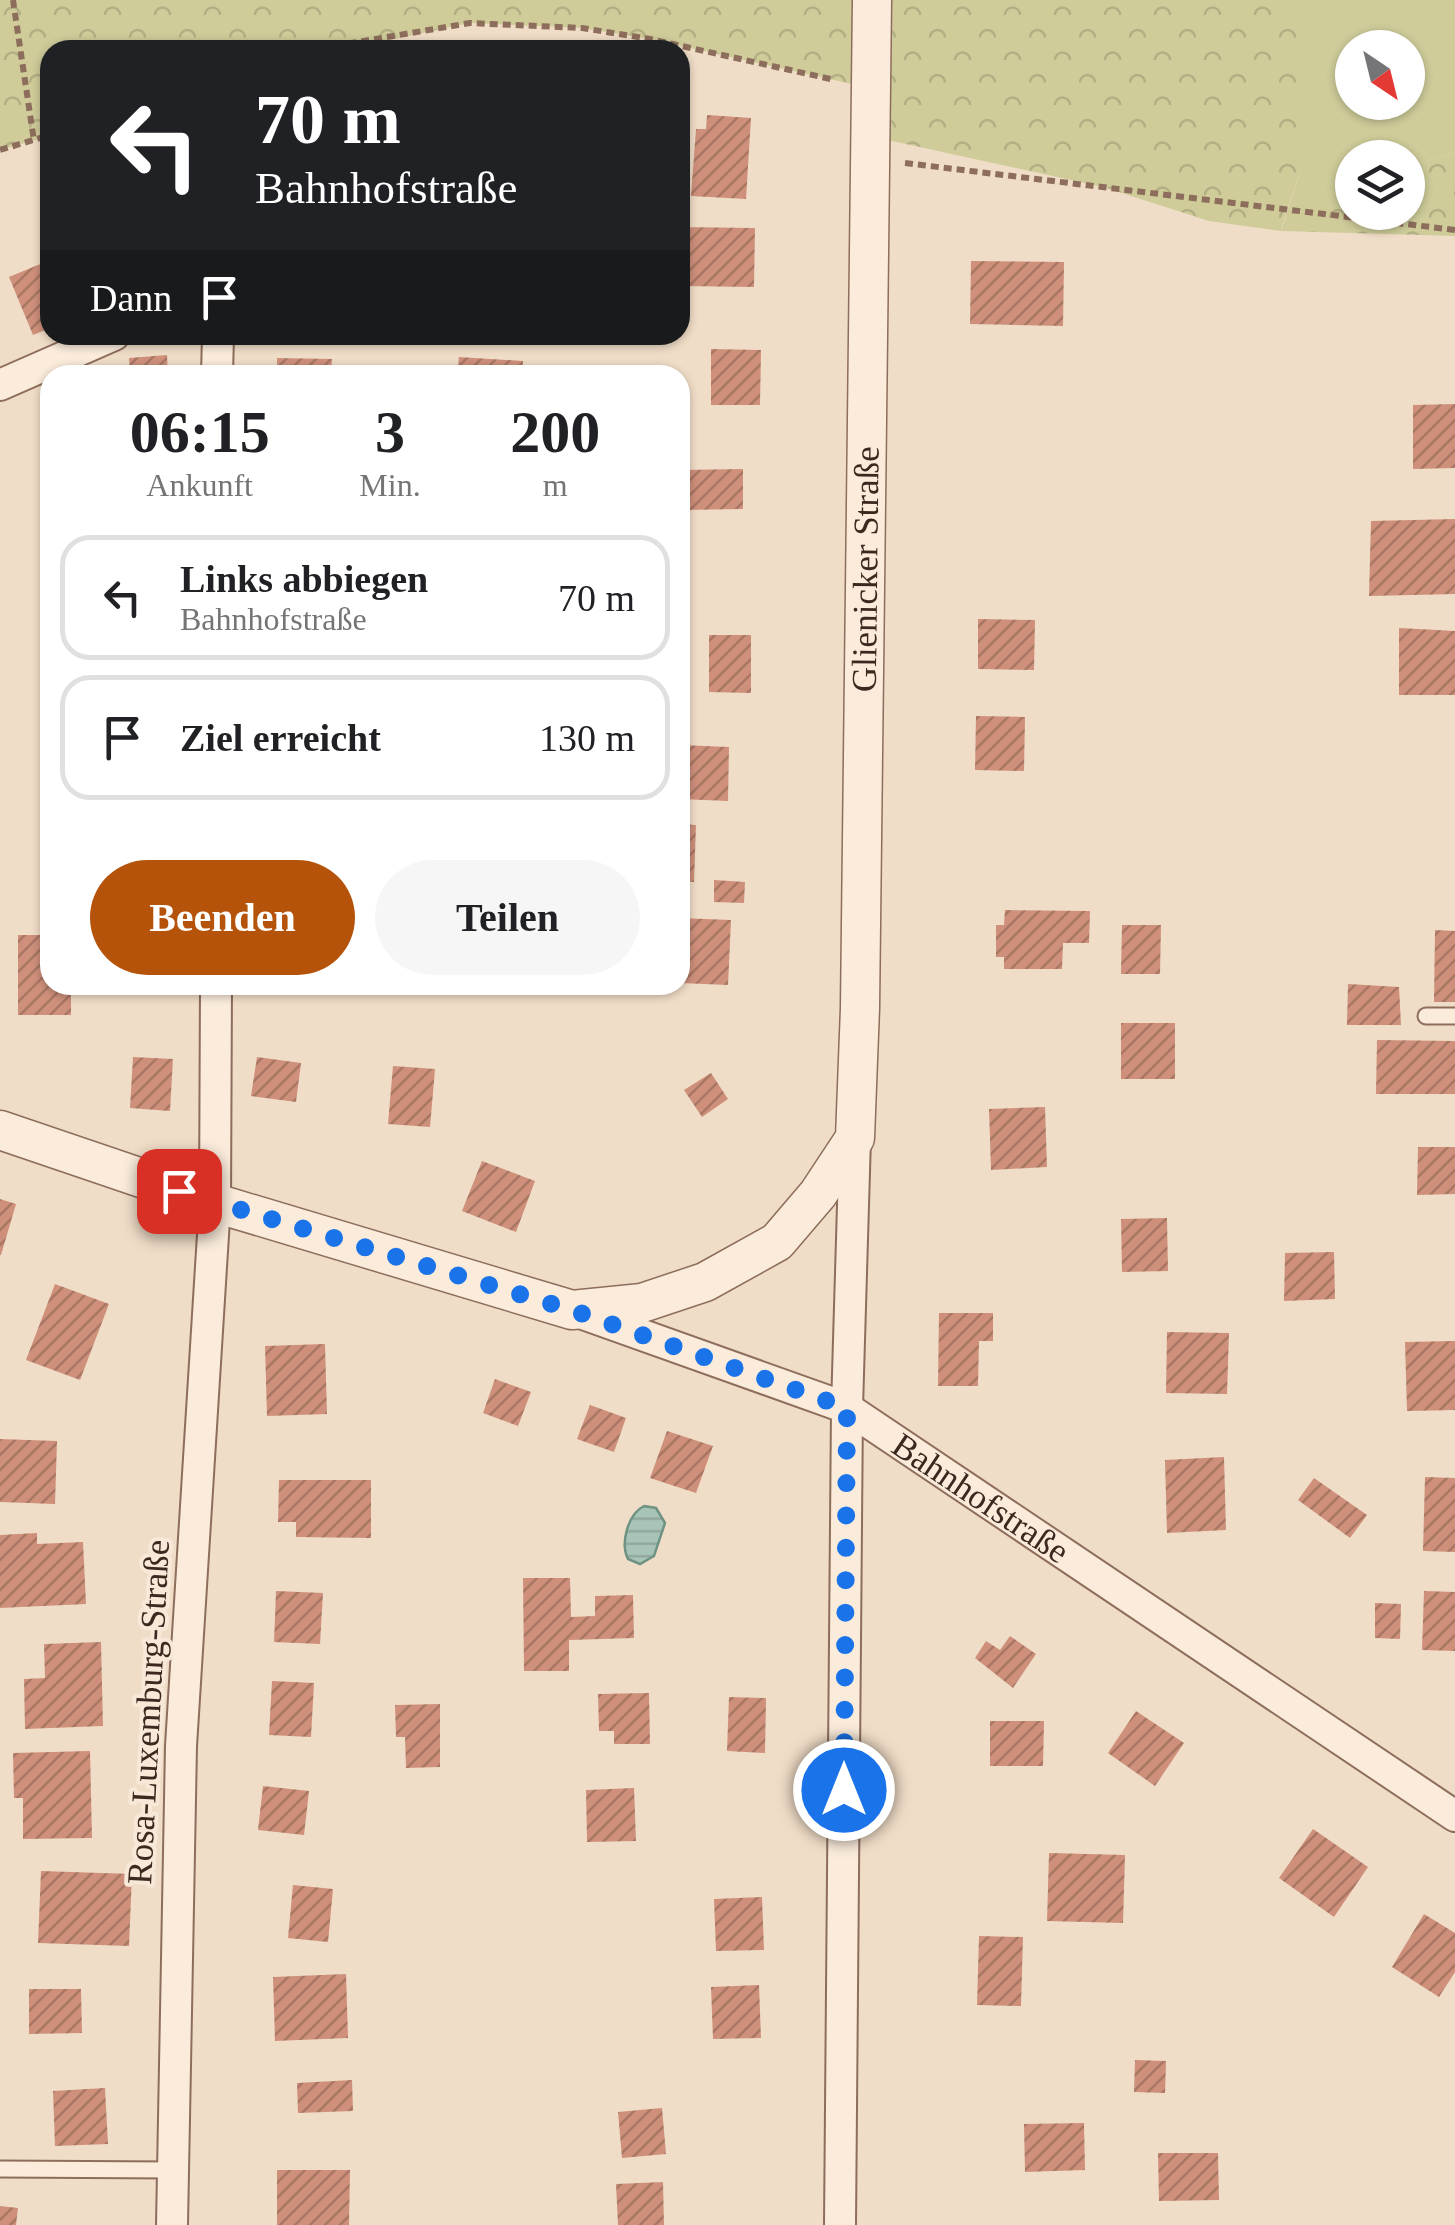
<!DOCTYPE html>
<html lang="de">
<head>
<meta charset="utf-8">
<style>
	:root { --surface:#fff; --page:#f6f6f6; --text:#202124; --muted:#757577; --line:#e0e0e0; --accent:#b45309 }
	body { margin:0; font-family:Georgia,serif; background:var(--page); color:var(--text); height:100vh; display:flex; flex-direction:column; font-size:38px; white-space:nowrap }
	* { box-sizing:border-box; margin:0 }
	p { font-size:32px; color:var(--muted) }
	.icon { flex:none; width:55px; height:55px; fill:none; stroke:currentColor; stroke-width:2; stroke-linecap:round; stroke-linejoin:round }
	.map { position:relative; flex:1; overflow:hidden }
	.drawer { position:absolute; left:40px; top:365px; width:650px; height:630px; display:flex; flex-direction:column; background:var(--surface); border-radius:30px; box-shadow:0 2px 8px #0004 }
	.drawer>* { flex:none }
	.guide { position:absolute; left:40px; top:40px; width:650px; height:305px; border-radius:30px; box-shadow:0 2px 8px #0004; background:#202124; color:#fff; overflow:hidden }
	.needle { width:65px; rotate:145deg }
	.buttons { position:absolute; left:1335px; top:30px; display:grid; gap:20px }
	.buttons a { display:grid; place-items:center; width:90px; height:90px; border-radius:50%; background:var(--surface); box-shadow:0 2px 8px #0004; font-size:50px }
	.pin { position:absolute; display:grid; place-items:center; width:85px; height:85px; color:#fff; margin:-42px; border-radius:20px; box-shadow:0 5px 15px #0006 }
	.me { position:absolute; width:110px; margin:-55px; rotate:0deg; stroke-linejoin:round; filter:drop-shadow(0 0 8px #0008) }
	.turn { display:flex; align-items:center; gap:35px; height:210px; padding:0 50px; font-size:45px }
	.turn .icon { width:130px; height:130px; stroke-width:2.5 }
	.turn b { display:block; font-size:70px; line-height:85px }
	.then { display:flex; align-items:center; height:95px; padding:0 50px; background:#0003; gap:20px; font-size:38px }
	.eta { display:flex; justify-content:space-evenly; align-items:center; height:170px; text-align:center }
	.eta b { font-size:60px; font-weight:700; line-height:70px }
	.cta { display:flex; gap:20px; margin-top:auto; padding:20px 50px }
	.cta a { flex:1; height:115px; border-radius:60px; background:var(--accent); color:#fff; font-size:40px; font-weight:700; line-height:115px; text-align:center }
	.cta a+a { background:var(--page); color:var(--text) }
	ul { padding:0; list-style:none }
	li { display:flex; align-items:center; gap:30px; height:125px; margin:0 20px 15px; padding:0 30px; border:5px solid var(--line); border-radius:30px }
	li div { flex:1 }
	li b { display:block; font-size:38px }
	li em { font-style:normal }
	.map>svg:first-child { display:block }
	.grass { fill:#cfcc9a; fill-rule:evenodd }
	.forest { fill:url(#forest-crowns) }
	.water { fill:url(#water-rules); stroke:#6e9383; stroke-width:2.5 }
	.building { fill:url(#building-hatch) }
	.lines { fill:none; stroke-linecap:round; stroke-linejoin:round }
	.service-casing { stroke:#8d6d5b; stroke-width:19 }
	.minor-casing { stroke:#8d6d5b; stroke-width:34 }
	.tertiary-casing { stroke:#8d6d5b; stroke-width:41 }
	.path { stroke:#8d6d5b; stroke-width:6; stroke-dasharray:8 5; stroke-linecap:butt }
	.service { stroke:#faebdb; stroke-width:15 }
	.minor { stroke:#faebdb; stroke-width:30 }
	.tertiary { stroke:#faebdb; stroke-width:38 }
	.route { stroke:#1a73e8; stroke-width:18; stroke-dasharray:0 32.4 }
	.labels { text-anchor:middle; stroke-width:8; stroke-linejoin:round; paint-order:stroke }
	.street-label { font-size:35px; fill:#3c281f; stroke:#f7e8d7 }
</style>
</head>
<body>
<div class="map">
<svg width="1455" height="2225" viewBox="0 0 1455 2225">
	<defs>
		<pattern id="forest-crowns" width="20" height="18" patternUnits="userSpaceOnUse" patternTransform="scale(2.5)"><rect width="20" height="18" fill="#cfcc9a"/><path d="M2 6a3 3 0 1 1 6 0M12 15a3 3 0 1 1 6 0" fill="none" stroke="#b3af84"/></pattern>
		<pattern id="water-rules" width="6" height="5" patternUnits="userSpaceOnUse" patternTransform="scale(2.5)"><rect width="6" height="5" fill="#a8c4b7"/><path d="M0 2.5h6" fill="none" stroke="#92a89d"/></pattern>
		<pattern id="building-hatch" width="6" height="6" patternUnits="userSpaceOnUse" patternTransform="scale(2.5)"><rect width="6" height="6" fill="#cf907b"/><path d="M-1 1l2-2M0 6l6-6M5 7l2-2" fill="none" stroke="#a97664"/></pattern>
	</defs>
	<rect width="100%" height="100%" fill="#f0ddc7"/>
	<!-- grass -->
	<path class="grass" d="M1303,0H1455V153L1408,166V158H1352V182L1281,231L1303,163ZM1352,48H1408V102H1352Z"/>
	<!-- forest -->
	<polygon class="forest" points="0,0 1303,0 1303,163 1281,229 1352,182 1352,212 1408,212 1408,166 1455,153 1455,236 1281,231 1209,221 1103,187 869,136 870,88 650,39 582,28 470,23 342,50 50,50 50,136 0,150"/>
	<!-- water -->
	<path class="water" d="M644,1506L656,1508L665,1523L654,1556L640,1564L628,1559C620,1543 628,1514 644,1506Z"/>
	<!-- building -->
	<g class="building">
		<polygon points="707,115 751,118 746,199 691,196 696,129 706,129"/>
		<polygon points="680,227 755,228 754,287 680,286"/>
		<polygon points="50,260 50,328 33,335 9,277"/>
		<polygon points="971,261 1064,262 1063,326 970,324"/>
		<polygon points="711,349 761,350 760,405 711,405"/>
		<polygon points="167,355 168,375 130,375 129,358"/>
		<polygon points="459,357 523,361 522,375 457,375"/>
		<polygon points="277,358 332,359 331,375 277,375"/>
		<polygon points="1455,404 1455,468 1413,469 1413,405"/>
		<polygon points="743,469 743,509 683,510 683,470"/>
		<polygon points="1455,519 1455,594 1369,596 1371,521"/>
		<polygon points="978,619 1035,620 1034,670 978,669"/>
		<polygon points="1399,628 1455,631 1455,695 1399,695"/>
		<polygon points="709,635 751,635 751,693 709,692"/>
		<polygon points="976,716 1025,717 1024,771 975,770"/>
		<polygon points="680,745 729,747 728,801 680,799"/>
		<polygon points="680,824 696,825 694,882 680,882"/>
		<polygon points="714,880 745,882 744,903 714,902"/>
		<polygon points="1005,910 1090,911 1089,943 1063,943 1062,969 1004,969 1004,957 996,957 996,925 1004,925"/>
		<polygon points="680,918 731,920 728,985 680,983"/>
		<polygon points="1122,925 1161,925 1160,974 1121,974"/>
		<polygon points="1435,930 1455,931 1455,1002 1434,1002"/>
		<polygon points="18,935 50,935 50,985 71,985 71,1015 18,1015"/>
		<polygon points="1348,984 1399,987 1401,1025 1347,1025"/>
		<rect x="1121" y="1023" width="54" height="56"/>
		<polygon points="1377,1040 1455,1041 1455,1094 1376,1094"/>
		<polygon points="133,1057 173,1059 170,1111 130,1108"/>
		<polygon points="257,1057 301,1063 296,1102 251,1096"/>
		<polygon points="393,1066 435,1069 430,1127 388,1124"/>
		<polygon points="711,1073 728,1099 702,1117 684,1090"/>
		<polygon points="1045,1107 1047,1167 991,1170 989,1109"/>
		<polygon points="1418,1147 1455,1147 1455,1194 1417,1195"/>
		<polygon points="482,1161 535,1181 516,1232 462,1211"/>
		<polygon points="0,1199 16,1204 1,1255 0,1255"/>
		<polygon points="1167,1218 1168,1271 1122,1272 1121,1219"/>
		<polygon points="1334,1252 1335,1299 1284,1301 1285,1253"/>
		<polygon points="55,1284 109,1304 80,1380 26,1360"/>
		<polygon points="939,1313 993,1313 993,1341 979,1341 978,1386 938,1386"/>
		<polygon points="1167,1332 1229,1333 1227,1394 1166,1393"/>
		<polygon points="1455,1341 1455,1410 1407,1411 1405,1342"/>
		<polygon points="325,1344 327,1414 267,1416 265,1346"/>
		<polygon points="495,1379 531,1392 518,1426 483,1413"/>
		<polygon points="590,1405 626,1418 614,1452 577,1439"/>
		<polygon points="667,1431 713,1446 696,1493 650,1478"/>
		<polygon points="0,1439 57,1441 55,1504 0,1502"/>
		<polygon points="1224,1457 1226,1530 1167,1533 1165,1460"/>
		<polygon points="1425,1477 1455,1478 1455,1552 1423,1551"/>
		<polygon points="1314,1478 1367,1515 1350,1538 1298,1500"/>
		<polygon points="279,1480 371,1480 371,1538 296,1537 296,1522 278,1522"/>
		<polygon points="37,1533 37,1544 83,1542 86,1604 0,1608 0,1535"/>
		<polygon points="523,1578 570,1578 571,1617 595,1616 595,1596 633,1595 634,1638 569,1640 569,1671 524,1671"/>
		<polygon points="276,1591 323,1593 320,1644 274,1642"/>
		<polygon points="1424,1591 1455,1592 1455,1651 1422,1650"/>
		<polygon points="1375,1603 1401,1604 1400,1639 1375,1638"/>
		<polygon points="1010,1636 1036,1654 1013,1688 975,1658 986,1641 1000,1650"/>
		<polygon points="101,1642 103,1726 25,1729 24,1679 45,1678 44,1644"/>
		<polygon points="272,1681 314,1683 311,1737 269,1735"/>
		<polygon points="649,1693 650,1744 614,1744 614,1731 599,1731 598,1694"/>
		<polygon points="729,1697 766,1698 765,1753 727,1751"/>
		<polygon points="440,1704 440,1767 406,1768 405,1737 396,1737 395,1705"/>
		<polygon points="1136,1711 1184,1743 1155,1786 1108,1753"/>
		<polygon points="990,1721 1044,1721 1043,1766 990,1766"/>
		<polygon points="90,1751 92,1838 23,1839 23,1798 14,1798 13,1753"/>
		<polygon points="263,1786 309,1791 304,1835 258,1830"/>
		<polygon points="634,1788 636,1841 587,1842 586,1790"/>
		<polygon points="1313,1829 1368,1867 1334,1917 1279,1878"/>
		<polygon points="1049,1853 1125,1855 1123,1923 1047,1921"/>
		<polygon points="41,1871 132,1874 129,1946 38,1943"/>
		<polygon points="293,1885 333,1889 328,1942 288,1938"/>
		<polygon points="762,1897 764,1950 716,1951 714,1899"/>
		<polygon points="1424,1914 1455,1933 1455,1972 1439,1997 1392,1967"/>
		<polygon points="979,1936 1023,1937 1021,2006 977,2005"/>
		<polygon points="346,1974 348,2038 275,2041 273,1977"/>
		<polygon points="759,1985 761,2038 713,2039 711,1987"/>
		<polygon points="29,1989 81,1989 82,2033 29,2034"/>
		<polygon points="1135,2060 1166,2061 1165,2093 1134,2092"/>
		<polygon points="352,2080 353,2111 298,2113 297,2083"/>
		<polygon points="105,2088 108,2144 55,2146 53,2091"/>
		<polygon points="662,2108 666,2154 622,2158 618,2112"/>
		<polygon points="1084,2123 1085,2170 1025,2172 1024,2124"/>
		<polygon points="1158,2153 1218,2153 1219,2200 1159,2201"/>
		<polygon points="277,2170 350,2170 349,2225 277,2225"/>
		<polygon points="663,2182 664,2225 618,2225 616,2184"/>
		<polygon points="0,2206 18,2208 16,2225 0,2225"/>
	</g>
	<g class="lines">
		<defs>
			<g id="service">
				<polyline points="1426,1016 1455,1016"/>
				<polyline points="0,2169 171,2170"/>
			</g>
			<g id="minor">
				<polyline points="217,375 218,335"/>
				<polyline points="0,385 114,335"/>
				<path id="s1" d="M575,1311L847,1408L1455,1816"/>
				<polyline points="172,2225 181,1746 215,1203 216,985"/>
				<polyline points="840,2225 847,1408 855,1138"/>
			</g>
			<g id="tertiary">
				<path id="s2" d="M0,1130L215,1203L572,1310L642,1303L705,1282L777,1242L818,1194L855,1138L860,1008L872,0"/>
			</g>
		</defs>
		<!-- service casing -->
		<use href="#service" class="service-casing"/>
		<!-- minor casing -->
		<use href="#minor" class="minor-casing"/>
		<!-- tertiary casing -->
		<use href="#tertiary" class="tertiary-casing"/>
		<!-- path -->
		<g class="path">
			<polyline points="13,0 34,141"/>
			<polyline points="310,50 470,23 582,28 650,39 835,80"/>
			<polyline points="0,150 50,135"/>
			<polyline points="905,163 1455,230"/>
		</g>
		<!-- service -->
		<use href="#service" class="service"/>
		<!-- minor -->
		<use href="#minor" class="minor"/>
		<!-- tertiary -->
		<use href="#tertiary" class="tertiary"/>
	</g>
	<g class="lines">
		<!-- route -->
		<polyline class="route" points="179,1191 572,1310 847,1408 844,1790"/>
	</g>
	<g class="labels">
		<!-- street labels -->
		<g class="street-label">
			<text dy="12" stroke="none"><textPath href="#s2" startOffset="1518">Glienicker Straße</textPath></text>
			<text dy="12" stroke="none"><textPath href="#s1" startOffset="450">Bahnhofstraße</textPath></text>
			<text transform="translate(148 1712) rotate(-87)" y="12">Rosa-Luxemburg-Straße</text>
		</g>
	</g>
</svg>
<div class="buttons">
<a><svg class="needle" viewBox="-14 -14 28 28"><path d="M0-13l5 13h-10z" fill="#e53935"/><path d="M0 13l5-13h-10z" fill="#757577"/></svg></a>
<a><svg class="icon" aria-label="layers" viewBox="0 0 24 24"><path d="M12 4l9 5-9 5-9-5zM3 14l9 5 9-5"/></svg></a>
</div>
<div class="pin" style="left:179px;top:1191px;background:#d93025"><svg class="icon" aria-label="arrive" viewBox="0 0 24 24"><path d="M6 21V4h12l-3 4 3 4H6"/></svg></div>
<svg class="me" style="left:844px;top:1790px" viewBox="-20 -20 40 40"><circle r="17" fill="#1a73e8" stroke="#fff" stroke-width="3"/><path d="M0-11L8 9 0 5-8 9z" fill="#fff"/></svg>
<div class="guide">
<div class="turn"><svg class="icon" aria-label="left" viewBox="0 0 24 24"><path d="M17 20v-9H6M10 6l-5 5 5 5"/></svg><div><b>70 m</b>Bahnhofstraße</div></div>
<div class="then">Dann<svg class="icon" aria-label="arrive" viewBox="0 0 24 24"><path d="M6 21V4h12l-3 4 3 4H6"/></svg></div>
</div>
<section class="drawer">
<div class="eta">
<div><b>06:15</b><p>Ankunft</p></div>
<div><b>3</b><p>Min.</p></div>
<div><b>200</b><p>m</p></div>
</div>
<ul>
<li><svg class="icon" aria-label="left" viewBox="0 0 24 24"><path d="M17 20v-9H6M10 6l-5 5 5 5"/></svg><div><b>Links abbiegen</b><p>Bahnhofstraße</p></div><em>70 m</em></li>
<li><svg class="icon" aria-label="arrive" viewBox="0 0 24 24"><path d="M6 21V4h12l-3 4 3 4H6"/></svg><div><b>Ziel erreicht</b></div><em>130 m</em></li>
</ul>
<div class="cta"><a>Beenden</a><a>Teilen</a></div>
</section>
</div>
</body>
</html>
